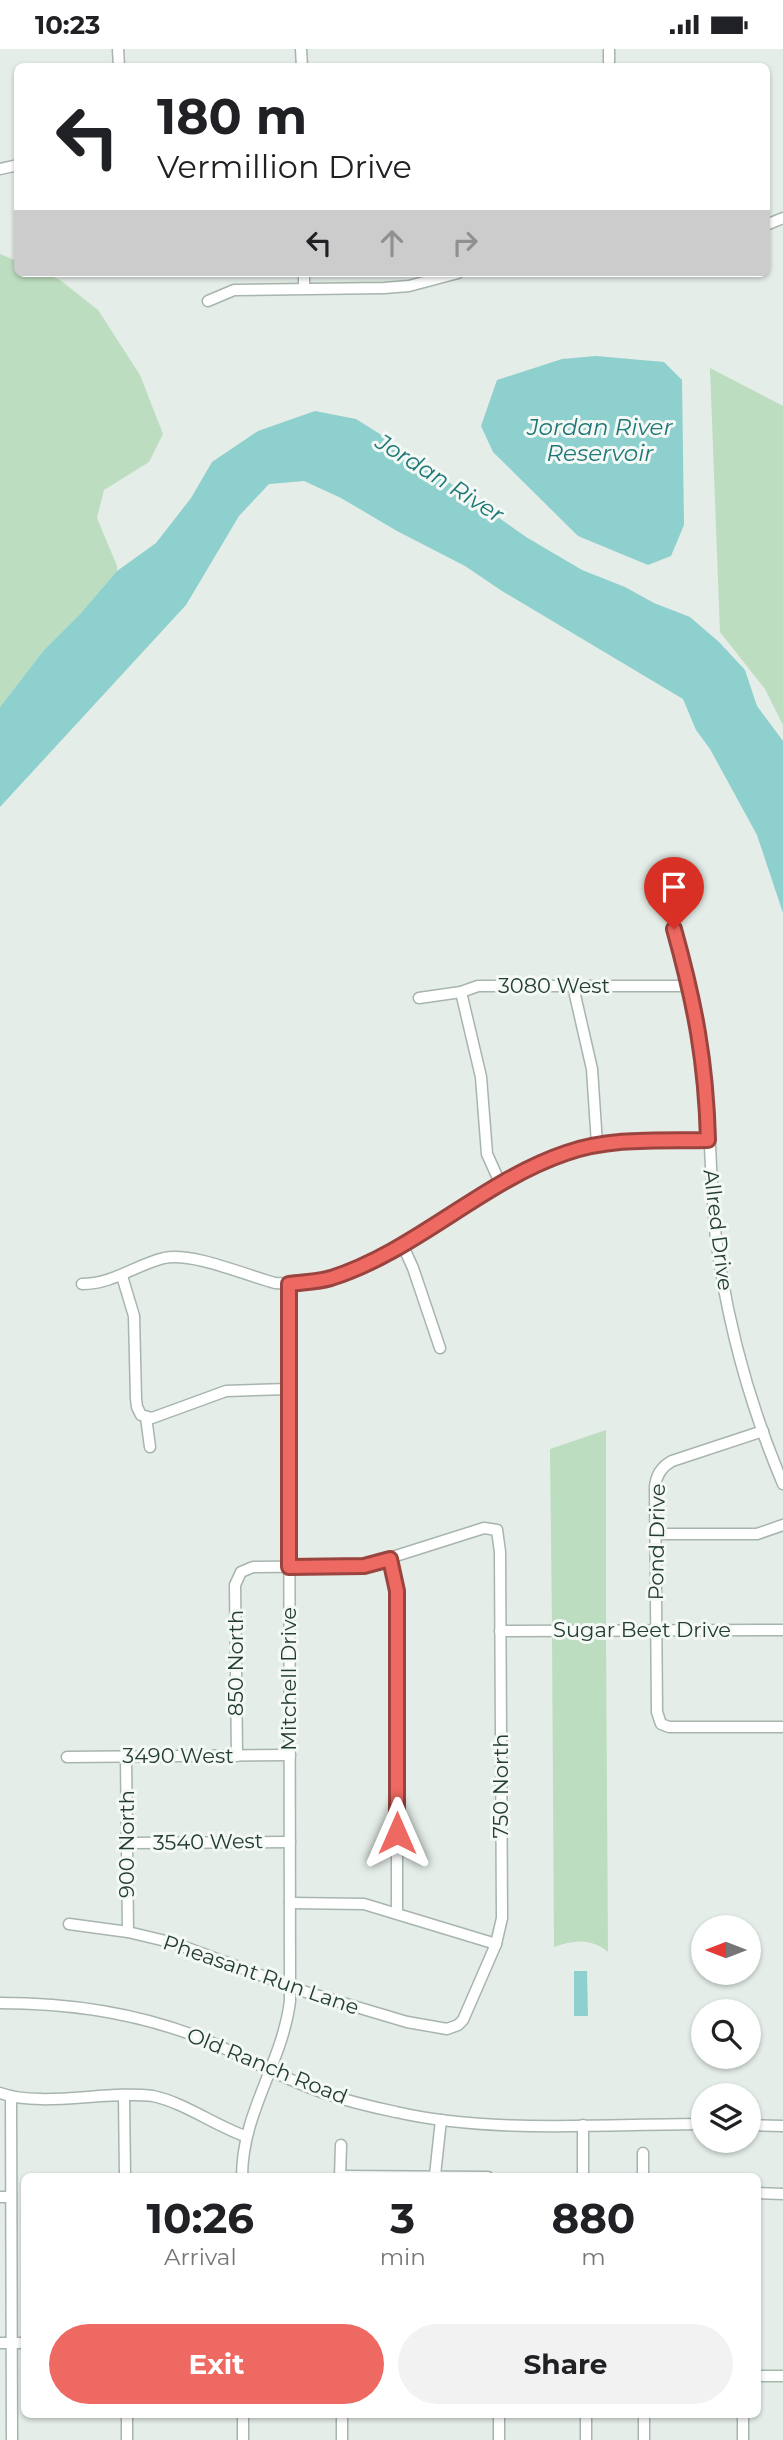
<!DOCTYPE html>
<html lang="en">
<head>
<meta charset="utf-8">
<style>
	:root { --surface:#fff; --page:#f2f2f2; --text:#202124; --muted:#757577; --accent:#ee6961 }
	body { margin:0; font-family:Montserrat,sans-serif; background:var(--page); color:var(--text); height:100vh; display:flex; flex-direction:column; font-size:26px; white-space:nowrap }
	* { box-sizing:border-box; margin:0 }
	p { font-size:23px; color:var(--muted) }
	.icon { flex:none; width:38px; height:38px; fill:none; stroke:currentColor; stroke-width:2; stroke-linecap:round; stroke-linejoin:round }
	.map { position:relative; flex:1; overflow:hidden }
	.details { position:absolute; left:21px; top:2124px; width:740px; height:245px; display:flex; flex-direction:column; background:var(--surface); border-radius:10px; box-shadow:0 2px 5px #0004 }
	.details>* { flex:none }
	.banner { position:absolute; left:14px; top:14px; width:756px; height:214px; border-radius:10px; box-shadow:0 2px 5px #0004; background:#fff; color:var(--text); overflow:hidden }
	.needle { width:46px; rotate:270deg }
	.fabs { position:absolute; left:691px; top:1866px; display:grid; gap:14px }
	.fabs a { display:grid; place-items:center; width:70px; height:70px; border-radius:50%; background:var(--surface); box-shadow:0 2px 5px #0004; font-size:35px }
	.pin { position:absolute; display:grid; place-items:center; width:60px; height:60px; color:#fff; margin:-72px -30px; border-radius:50% 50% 50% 0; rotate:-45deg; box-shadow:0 0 7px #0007 }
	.pin .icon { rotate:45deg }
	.me { position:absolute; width:77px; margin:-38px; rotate:0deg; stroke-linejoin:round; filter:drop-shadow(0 0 5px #0008) }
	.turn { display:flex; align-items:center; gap:24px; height:147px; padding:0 28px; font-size:32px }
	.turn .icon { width:91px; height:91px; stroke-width:2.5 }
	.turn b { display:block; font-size:49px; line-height:60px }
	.lanes { display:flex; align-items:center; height:66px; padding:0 28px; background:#0003; justify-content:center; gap:35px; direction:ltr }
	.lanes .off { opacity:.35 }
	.eta { display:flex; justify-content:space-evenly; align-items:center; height:119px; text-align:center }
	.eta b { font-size:42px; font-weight:700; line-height:49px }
	.action { display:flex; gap:14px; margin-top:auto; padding:14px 28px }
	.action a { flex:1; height:80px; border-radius:42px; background:var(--accent); color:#fff; font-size:28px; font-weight:700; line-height:80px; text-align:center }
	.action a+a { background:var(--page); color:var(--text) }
	.status { display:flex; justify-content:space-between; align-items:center; height:49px; padding:0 35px; background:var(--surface); direction:ltr }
	.status svg { height:19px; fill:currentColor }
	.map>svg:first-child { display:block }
	.green { fill:#bdddc0 }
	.water { fill:#8ed0ce }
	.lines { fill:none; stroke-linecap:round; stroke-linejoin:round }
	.minor-casing { stroke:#a7b5ad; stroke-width:13 }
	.minor { stroke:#fff; stroke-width:10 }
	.route-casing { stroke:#9b443f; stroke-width:18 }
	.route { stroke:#ee6961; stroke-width:12 }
	.labels { text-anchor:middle; stroke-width:6; stroke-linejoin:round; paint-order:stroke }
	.street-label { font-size:21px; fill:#243e32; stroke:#f4f9f6 }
	.water-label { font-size:23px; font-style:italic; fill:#1f7877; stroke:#f4f9f6 }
</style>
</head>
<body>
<div class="status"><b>10:23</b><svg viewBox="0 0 49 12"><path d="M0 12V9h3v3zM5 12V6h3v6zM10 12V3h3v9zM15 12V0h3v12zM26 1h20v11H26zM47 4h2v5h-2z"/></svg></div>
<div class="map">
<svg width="783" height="2391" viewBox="0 0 783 2391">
	<rect width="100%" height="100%" fill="#e4ede7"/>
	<!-- green -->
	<g class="green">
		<polygon points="0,205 17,212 18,224 45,224 60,231 98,261 140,326 163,385 149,413 104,441 97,469 117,517 117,522 80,565 44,601 0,658"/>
		<polygon points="710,319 783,357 783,676 765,640 720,583"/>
		<polygon points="606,1381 606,1576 552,1577 550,1400"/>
		<path d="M606,1587L608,1903C591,1889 574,1891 554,1898L552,1588Z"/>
	</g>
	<!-- water -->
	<g class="water">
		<polygon points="596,307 664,313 682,331 684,476 671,507 648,516 578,487 493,403 481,377 497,331 562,310"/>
		<polygon points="315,362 356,370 388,390 526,488 582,521 625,538 654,554 690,568 719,593 745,621 757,657 783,692 783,864 757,786 710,700 696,681 683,650 502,542 465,517 397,482 341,449 304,432 269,435 239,467 186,556 0,758 0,658 44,601 80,565 117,522 156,494 191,449 212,413 258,382"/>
		<polygon points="574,1922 587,1922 588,1967 574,1967"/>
	</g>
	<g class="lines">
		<defs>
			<g id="minor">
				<polyline points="118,0 119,18"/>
				<polyline points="301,0 302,18"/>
				<polyline points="609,0 609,18"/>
				<polyline points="0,120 18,116"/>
				<polyline points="766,176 783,169"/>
				<polyline points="304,224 304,239"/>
				<polyline points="208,252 234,241 384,239 409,237 458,224"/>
				<path d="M674,880C687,928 700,975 705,1025C711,1080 710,1135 716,1189C727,1273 750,1357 783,1435"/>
				<polyline points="575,937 575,946 592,1020 597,1095"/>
				<polyline points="461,943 481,1028 487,1105 501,1136"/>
				<polyline points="419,949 461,943 478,937 690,937"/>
				<polyline points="402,1195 413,1219 440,1299"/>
				<polyline points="122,1227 134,1267 136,1350 137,1358 141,1366 152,1369 226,1342 288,1340"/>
				<path d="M82,1235C113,1235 135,1216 164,1209C193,1203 245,1226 275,1234C376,1241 471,1137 565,1104C610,1088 660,1092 708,1091"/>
				<polyline points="146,1368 150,1398"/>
				<path d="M763,1382L672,1412C661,1418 656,1426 655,1438L657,1663L661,1675L669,1678H783"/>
				<polyline points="656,1485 757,1485 783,1476"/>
				<polyline points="390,1510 397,1542 397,1864"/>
				<polyline points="500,1582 783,1581"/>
				<polyline points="126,1707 128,1883"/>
				<polyline points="67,1708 290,1706"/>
				<polyline points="127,1794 290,1793"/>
				<polyline points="290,1854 364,1855 496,1895"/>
				<polyline points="69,1875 128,1883 174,1894 306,1943 407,1973 447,1980 458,1976 463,1971 496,1895 502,1869 500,1503 497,1481 484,1479 364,1517 253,1518 241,1523 235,1536 237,1707"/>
				<path d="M0,1954C66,1954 131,1963 193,1986C238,2003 279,2029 324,2044C347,2052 372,2058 396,2063C491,2085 606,2075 704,2075"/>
				<path d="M0,2044C42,2059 107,2041 153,2047C185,2054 214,2076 245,2087"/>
				<polyline points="124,2046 125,2128"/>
				<polyline points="11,2048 12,2391"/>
				<polyline points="583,2076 583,2128"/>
				<polyline points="749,2076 783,2077"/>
				<polyline points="643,2104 643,2128"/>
				<polyline points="435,2126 441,2071"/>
				<polyline points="340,2127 488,2128"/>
				<path d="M242,2128C242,2063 282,2015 290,1952L289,1235"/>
				<polyline points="340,2128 341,2096"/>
				<polyline points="758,2144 783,2145"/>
				<polyline points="0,2148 11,2148"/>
				<polyline points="0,2294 24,2294"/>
				<polyline points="758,2327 783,2327"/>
				<polyline points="127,2366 127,2391"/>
				<polyline points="243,2366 243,2391"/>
				<polyline points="342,2366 342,2391"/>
				<polyline points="499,2366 499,2391"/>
				<polyline points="586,2366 586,2391"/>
				<polyline points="644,2366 644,2391"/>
				<polyline points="743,2366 743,2391"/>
			</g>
		</defs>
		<!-- minor casing -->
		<use href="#minor" class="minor-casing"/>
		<!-- minor -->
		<use href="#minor" class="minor"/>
	</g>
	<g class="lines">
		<defs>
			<path id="route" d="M397,1784V1542L390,1510L364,1517L289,1518V1235C303,1233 317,1233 331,1229C414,1203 483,1132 566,1104C611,1088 661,1092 708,1091C706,1013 695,955 674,880"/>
		</defs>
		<!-- route casing -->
		<use href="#route" class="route-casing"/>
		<!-- route -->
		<use href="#route" class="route"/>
	</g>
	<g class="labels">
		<!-- street labels -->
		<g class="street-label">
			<text x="554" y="944">3080 West</text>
			<text transform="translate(718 1181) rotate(83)" y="7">Allred Drive</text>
			<text transform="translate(657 1493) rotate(-89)" y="7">Pond Drive</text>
			<text x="642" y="1588">Sugar Beet Drive</text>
			<text transform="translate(236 1614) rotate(-90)" y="7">850 North</text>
			<text transform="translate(289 1630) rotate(-90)" y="7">Mitchell Drive</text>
			<text x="178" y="1714">3490 West</text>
			<text transform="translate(501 1737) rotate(-90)" y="7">750 North</text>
			<text transform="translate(208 1793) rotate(-1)" y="7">3540 West</text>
			<text transform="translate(127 1795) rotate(-90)" y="7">900 North</text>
			<text transform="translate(261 1926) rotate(19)" y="7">Pheasant Run Lane</text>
			<text transform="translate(267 2017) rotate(22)" y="7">Old Ranch Road</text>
		</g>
		<!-- water labels -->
		<g class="water-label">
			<text x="600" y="386">Jordan River<tspan x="600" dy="26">Reservoir</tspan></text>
			<text transform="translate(440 429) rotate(32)" y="8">Jordan River</text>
		</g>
	</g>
</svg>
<div class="fabs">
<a><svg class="needle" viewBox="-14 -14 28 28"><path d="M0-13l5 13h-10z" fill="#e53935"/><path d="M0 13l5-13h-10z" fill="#757577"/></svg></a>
<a><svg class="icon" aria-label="search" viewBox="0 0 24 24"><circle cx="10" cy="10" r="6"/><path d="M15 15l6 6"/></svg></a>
<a><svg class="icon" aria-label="layers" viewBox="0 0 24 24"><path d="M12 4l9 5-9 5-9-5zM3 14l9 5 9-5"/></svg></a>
</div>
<div class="pin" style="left:674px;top:880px;background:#d93025"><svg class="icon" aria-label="arrive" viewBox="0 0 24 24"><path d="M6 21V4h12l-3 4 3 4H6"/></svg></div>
<svg class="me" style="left:397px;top:1784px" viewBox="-20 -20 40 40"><path d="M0-17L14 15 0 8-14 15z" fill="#ee6961" stroke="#fff" stroke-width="4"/></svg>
<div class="banner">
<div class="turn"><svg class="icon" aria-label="left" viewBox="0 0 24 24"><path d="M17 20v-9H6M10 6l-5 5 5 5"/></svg><div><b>180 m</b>Vermillion Drive</div></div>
<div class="lanes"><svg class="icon" aria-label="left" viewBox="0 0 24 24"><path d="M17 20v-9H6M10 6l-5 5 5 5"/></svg><svg class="icon off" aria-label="ahead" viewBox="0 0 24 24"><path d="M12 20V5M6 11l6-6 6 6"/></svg><svg class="icon off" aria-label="right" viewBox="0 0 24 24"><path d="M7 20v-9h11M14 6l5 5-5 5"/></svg></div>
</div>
<section class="details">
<div class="eta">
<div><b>10:26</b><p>Arrival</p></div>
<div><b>3</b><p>min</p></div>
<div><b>880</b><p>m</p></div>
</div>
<div class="action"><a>Exit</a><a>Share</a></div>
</section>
</div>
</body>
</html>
